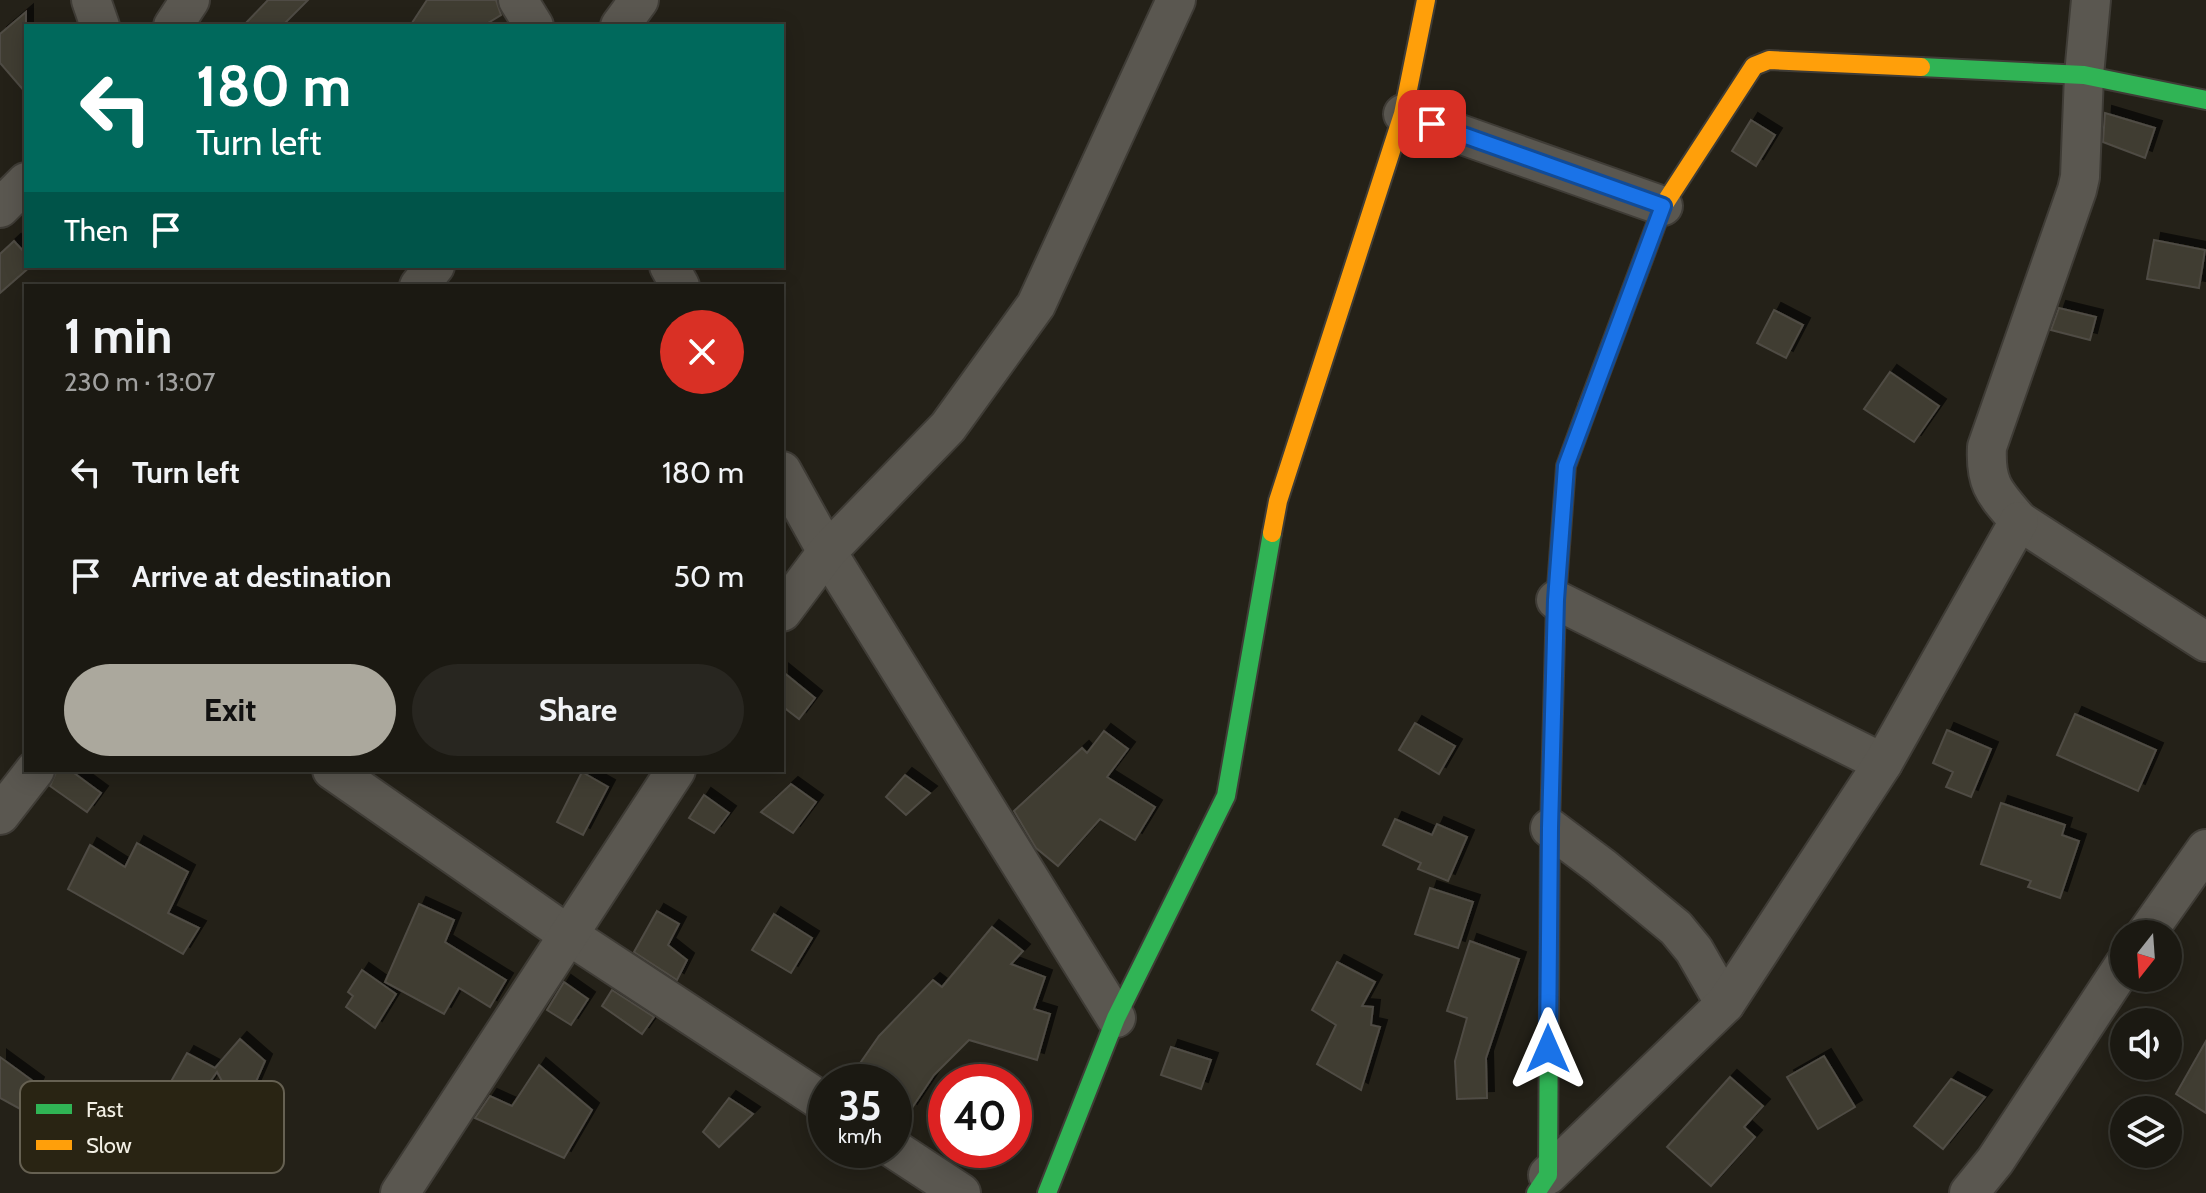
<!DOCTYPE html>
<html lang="en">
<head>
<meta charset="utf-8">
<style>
	:root { --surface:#1b1912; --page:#282620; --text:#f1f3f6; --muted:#a0a09f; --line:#393832; --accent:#aba89d }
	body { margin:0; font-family:Cabin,sans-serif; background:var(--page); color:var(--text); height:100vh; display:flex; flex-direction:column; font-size:30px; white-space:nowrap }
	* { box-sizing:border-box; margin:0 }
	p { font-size:26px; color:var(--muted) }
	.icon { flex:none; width:44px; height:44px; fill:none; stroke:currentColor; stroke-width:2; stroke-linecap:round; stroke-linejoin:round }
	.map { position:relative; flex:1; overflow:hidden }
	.side { position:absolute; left:24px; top:284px; width:760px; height:488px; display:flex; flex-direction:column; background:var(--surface); border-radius:0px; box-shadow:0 4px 20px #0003,0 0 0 2px var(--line) }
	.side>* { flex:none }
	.top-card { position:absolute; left:24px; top:24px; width:760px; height:244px; border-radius:0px; box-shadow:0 4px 20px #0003,0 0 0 2px var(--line); background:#00695c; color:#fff; overflow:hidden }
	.needle { width:52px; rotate:197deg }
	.controls { position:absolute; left:2110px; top:920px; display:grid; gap:16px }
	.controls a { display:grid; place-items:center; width:72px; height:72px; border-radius:50%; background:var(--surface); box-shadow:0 4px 20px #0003,0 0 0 2px var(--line); font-size:40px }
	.speed { position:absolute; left:808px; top:1064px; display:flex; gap:16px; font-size:40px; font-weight:700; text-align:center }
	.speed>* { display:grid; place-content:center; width:104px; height:104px; border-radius:50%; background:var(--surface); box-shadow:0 4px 20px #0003,0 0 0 2px var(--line); line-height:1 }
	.speed small { font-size:20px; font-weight:400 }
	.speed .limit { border:12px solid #d22; background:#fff; color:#111 }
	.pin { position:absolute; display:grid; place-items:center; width:68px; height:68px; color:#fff; margin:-34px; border-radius:16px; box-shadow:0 4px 12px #0006 }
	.me { position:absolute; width:88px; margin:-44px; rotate:0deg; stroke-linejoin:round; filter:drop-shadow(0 0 6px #0008) }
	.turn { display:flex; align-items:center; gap:28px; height:168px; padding:0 40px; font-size:36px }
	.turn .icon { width:104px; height:104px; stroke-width:2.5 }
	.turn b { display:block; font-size:56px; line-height:68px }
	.then { display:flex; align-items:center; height:76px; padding:0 40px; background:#0003; gap:16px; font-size:30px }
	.round { display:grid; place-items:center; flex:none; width:84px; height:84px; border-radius:42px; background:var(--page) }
	.summary { display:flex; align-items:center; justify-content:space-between; height:136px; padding:0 40px }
	h1 { font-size:48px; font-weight:800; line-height:60px }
	.action { display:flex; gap:16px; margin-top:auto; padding:16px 40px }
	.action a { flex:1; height:92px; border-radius:48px; background:var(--accent); color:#111; font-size:32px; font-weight:800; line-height:92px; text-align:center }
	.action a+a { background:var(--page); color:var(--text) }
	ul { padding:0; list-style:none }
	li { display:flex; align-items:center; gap:24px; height:104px; padding:0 40px }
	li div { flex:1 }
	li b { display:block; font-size:30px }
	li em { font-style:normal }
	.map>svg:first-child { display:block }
	.building { fill:#413d30; stroke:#4f4c44; stroke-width:2; filter:url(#shadow) }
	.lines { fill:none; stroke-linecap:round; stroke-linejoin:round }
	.street-casing { stroke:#3f3c36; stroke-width:42 }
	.fast-casing { stroke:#3f3c36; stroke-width:22 }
	.slow-casing { stroke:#3f3c36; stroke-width:22 }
	.street { stroke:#5a5750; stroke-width:38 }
	.fast { stroke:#30b455; stroke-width:18 }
	.slow { stroke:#ff9f0a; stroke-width:18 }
	.route-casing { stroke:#114b97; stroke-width:20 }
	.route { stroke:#1a73e8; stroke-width:14 }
	.key { fill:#292413; stroke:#666152; stroke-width:2 }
	.key-label { font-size:22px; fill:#f3f0e5 }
</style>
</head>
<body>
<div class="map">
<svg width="2206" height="1193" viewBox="0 0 2206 1193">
	<defs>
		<filter id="shadow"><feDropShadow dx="7" dy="-7" stdDeviation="0" flood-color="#0009"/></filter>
	</defs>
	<rect width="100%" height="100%" fill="#242118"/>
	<!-- building -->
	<g class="building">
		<polygon points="268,0 308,0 282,26 243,26"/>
		<polygon points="427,0 496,0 501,15 483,26 410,26"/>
		<polygon points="26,12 26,93 0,63 0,34"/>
		<polygon points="2105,113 2155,128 2145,158 2103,142"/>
		<polygon points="1751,120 1775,135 1756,166 1732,151"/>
		<polygon points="2154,240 2205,250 2199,288 2147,279"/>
		<polygon points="14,241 26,254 26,266 31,266 0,293 0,254"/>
		<polygon points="2059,308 2096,317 2090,340 2051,330"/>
		<polygon points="1774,310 1803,325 1786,358 1757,343"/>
		<polygon points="1890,372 1939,406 1914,442 1864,409"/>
		<polygon points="782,671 815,698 799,719 782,706"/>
		<polygon points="2075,714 2156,750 2138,791 2057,755"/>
		<polygon points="1415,723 1455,746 1439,774 1399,750"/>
		<polygon points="1947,730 1991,749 1971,797 1946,787 1953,772 1933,763"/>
		<polygon points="1104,731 1128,749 1107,777 1155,807 1135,840 1100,819 1058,866 1036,848 1014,811 1082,748 1087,753"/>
		<polygon points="57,770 70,770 101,793 87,812 50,786"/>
		<polygon points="582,772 608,787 583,835 557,822"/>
		<polygon points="905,775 930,793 906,815 886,797"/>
		<polygon points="791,784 816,802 793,833 761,812"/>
		<polygon points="704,795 729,813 714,833 689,818"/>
		<polygon points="2001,803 2065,825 2062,835 2079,841 2060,898 2028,887 2031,881 1981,864"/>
		<polygon points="1395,819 1432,835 1437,824 1467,837 1448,881 1418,869 1421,863 1383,845"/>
		<polygon points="137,843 188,872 168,913 199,928 183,954 68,889 90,845 125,867"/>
		<polygon points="1430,888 1473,902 1458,948 1415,934"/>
		<polygon points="419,904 454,920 445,942 506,980 490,1007 459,988 444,1014 385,982"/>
		<polygon points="657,911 679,924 668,945 687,960 677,980 634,952"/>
		<polygon points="774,914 812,938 791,973 752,950"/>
		<polygon points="992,927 1023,951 1011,964 1045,977 1034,1009 1050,1014 1037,1060 969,1040 934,1075 910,1111 894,1101 894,1082 847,1082 879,1036 933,980 942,987"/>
		<polygon points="1470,941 1519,959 1486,1058 1487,1098 1457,1099 1455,1061 1467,1018 1447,1011"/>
		<polygon points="1337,962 1375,982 1362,1006 1373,1007 1371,1025 1380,1027 1361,1090 1317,1064 1336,1025 1312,1010"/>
		<polygon points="362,970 396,994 375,1028 346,1007 353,996 348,992"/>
		<polygon points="564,982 588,999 571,1025 547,1010"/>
		<polygon points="612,990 654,1017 642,1034 602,1006"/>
		<polygon points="240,1039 265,1061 241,1116 217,1072 189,1112 164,1094 187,1053 215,1068"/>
		<polygon points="2206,1041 2206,1113 2176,1094"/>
		<polygon points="1171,1047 1211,1060 1201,1089 1161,1075"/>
		<polygon points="1824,1056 1855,1107 1818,1129 1787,1077"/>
		<polygon points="0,1057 37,1084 24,1111 0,1098"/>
		<polygon points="539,1065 592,1110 564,1158 475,1118 490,1096 512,1106"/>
		<polygon points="1730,1077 1763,1106 1744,1127 1755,1137 1711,1186 1667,1147"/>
		<polygon points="1951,1079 1985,1097 1943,1149 1914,1126"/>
		<polygon points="729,1098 753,1114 719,1147 703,1132"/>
	</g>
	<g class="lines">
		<defs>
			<g id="street">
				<polyline points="91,0 100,26"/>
				<polyline points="518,0 534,26"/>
				<path d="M2091,0L2084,75L2080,177L2077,190L1987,447C1985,485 1995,493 2019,521L2206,642"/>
				<polyline points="173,26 190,0"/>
				<polyline points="620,26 639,0"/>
				<polyline points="1403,114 1663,206"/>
				<polyline points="0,208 26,182"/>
				<polyline points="669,266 680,286"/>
				<polyline points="419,286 435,266"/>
				<polyline points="782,471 827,552 1116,1018"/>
				<polyline points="1556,600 1883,763"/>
				<polyline points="782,612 827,552 948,427 1036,305 1176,0"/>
				<polyline points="332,770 570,936 826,1104"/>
				<polyline points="0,815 35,770"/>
				<polyline points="1550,828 1602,867 1676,928 1694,950 1725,1004"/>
				<polyline points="2146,934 2206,849"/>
				<polyline points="894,1149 961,1193"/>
				<polyline points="1548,1175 1725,1004 1883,763 2019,521"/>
				<polyline points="400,1193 676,770"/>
				<polyline points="1969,1193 1995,1161 2124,965"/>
			</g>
			<g id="fast">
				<polyline points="1921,67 2084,75 2206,100"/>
				<polyline points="1047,1193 1116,1018 1226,796 1272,533"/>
				<polyline points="1536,1193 1548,1175 1550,828 1556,600 1566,466 1588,406"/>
			</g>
			<g id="slow">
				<polyline points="1588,406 1663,206 1754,66 1769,60 1921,67"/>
				<polyline points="1272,533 1278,501 1403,114 1426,0"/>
			</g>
		</defs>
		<!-- street casing -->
		<use href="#street" class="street-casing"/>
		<!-- fast casing -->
		<use href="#fast" class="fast-casing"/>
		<!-- slow casing -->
		<use href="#slow" class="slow-casing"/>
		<!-- street -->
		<use href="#street" class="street"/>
		<!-- fast -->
		<use href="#fast" class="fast"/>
		<!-- slow -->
		<use href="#slow" class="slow"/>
	</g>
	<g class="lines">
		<defs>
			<polyline id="route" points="1432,124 1663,206 1566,466 1556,600 1550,828 1548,1049"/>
		</defs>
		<!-- route casing -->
		<use href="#route" class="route-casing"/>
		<!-- route -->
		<use href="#route" class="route"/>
	</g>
	<!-- legend -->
	<rect x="20" y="1081" width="264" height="92" rx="12" class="key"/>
	<rect x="36" y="1104" width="36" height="10" fill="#30b455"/>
	<rect x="36" y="1140" width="36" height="10" fill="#ff9f0a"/>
	<g class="key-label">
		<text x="86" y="1117">Fast</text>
		<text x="86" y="1153">Slow</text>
	</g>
</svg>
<div class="controls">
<a><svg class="needle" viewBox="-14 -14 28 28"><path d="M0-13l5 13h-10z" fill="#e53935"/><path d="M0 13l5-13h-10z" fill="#a0a09f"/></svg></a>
<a><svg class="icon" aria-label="sound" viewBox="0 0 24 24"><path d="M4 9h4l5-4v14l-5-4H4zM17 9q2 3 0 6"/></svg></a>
<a><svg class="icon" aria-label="layers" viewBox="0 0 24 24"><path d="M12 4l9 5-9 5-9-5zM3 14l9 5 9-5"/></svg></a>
</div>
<div class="speed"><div>35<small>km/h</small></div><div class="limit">40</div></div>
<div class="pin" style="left:1432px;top:124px;background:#d93025"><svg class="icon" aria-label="arrive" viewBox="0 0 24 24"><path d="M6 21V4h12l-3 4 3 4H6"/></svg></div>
<svg class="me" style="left:1548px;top:1049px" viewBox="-20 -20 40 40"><path d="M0-17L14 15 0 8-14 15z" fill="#1a73e8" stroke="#fff" stroke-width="4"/></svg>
<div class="top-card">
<div class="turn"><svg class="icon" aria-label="left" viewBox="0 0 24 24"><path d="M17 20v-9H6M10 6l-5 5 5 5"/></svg><div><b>180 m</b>Turn left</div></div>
<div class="then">Then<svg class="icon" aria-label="arrive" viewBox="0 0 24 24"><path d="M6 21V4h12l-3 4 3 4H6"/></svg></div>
</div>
<section class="side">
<div class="summary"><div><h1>1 min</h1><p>230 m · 13:07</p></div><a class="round" style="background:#d93025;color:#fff"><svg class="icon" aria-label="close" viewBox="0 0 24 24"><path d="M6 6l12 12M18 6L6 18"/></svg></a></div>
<ul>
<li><svg class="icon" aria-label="left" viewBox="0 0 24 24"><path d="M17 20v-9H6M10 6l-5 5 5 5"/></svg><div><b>Turn left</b></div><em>180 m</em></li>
<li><svg class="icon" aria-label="arrive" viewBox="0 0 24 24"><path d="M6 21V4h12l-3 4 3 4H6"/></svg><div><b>Arrive at destination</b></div><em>50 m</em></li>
</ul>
<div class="action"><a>Exit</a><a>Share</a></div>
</section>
</div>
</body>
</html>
